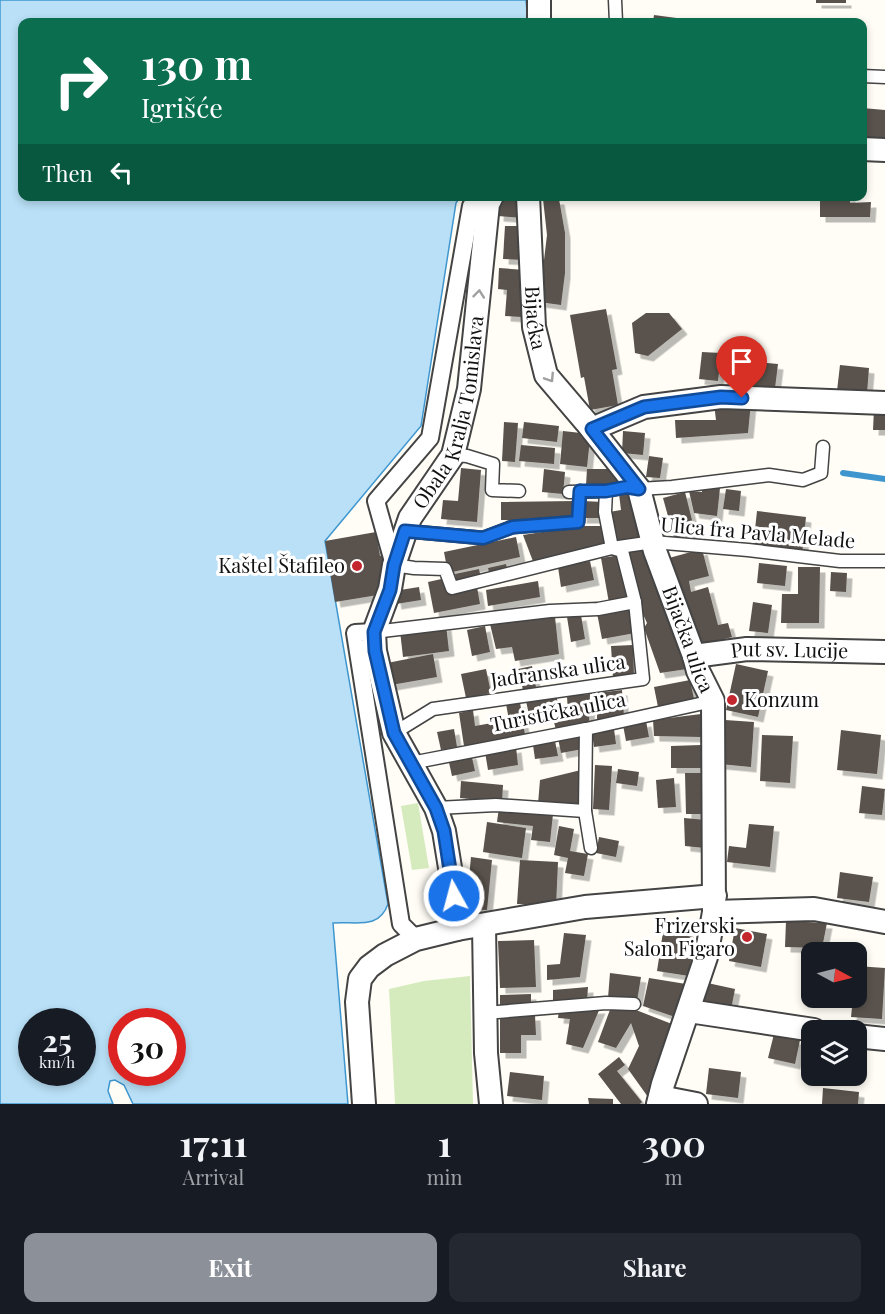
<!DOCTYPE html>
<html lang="en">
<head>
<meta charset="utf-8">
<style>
	:root { --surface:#171b24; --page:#242831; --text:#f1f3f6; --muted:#9ea1a6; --accent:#8c9099 }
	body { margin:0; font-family:"Playfair Display",serif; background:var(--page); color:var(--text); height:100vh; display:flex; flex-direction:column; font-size:22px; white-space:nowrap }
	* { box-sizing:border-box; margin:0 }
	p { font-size:20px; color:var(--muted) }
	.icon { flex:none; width:33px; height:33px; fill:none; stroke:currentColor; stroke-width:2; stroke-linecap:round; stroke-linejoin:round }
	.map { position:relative; height:1104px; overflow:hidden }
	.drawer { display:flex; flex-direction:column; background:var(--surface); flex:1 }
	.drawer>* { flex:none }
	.banner { position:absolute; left:18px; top:18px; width:849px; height:183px; border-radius:12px; box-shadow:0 3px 9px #0003; background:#0b6e4f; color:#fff; overflow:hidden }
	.needle { width:39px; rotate:97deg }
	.tools { position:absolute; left:801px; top:942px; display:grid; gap:12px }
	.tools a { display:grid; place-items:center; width:66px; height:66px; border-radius:12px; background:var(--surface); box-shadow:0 3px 9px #0003; font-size:30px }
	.speed { position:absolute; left:18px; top:1008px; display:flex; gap:12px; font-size:30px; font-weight:700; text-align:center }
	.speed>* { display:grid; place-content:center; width:78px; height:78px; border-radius:50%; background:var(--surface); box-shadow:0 3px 9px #0003; line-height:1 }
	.speed small { font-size:15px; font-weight:400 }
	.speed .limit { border:9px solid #d22; background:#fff; color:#111 }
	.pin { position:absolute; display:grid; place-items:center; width:51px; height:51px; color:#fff; margin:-62px -26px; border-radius:50% 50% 50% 0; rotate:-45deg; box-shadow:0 0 6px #0007 }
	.pin .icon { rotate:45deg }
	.me { position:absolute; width:66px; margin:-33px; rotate:353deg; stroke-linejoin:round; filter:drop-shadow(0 0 4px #0008) }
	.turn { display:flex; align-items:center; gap:21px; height:126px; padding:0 24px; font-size:27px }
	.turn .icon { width:78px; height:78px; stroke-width:2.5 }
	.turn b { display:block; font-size:42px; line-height:51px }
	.then { display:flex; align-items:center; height:57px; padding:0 24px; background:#0003; gap:12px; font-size:22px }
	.eta { display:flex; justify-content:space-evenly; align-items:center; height:102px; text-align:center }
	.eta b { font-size:36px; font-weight:700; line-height:42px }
	.cta { display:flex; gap:12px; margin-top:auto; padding:12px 24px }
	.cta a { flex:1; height:69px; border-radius:12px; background:var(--accent); color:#fff; font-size:24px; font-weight:700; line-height:69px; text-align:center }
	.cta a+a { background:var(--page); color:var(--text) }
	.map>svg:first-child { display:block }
	.green { fill:#d5ebbd }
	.water { fill:#b9e0f7; stroke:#3f96cf; stroke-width:1.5; fill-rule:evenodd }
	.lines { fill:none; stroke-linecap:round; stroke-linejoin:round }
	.stream { stroke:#3f96cf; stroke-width:6 }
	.building { fill:#5a524d; filter:url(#shadow) }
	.service-casing { stroke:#444; stroke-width:15 }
	.pedestrian-casing { stroke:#444; stroke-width:20 }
	.minor-casing { stroke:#444; stroke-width:26 }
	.service { stroke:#fff; stroke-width:12 }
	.pedestrian { stroke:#fff; stroke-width:16 }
	.minor { stroke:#fff; stroke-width:22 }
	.oneway { stroke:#a0a0a0 }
	.route-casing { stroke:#114b97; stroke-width:15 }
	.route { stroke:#1a73e8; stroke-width:10 }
	.poi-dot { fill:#c4262e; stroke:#fff; stroke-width:2 }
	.labels { text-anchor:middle; stroke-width:6; stroke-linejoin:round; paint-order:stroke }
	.street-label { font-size:20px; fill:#111; stroke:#fff }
	.poi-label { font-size:20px; fill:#111; stroke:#fff; text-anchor:end }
</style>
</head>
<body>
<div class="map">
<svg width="885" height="1104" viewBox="0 0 885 1104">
	<defs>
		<filter id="shadow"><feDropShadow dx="5.5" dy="5.5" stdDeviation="0" flood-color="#0004"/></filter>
	</defs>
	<rect width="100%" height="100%" fill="#fffdf5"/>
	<!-- green -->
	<g class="green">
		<polygon points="418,803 429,868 412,870 401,806"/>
		<polygon points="470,976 473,1104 395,1104 389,989 424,981"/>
	</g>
	<!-- water -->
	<path class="water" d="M0,0H526L528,22H22V196L460,197L456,203L421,426L325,541L388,904C379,930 356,921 333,923L348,1104H133L124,1085L115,1080L110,1081L108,1091L113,1104H0ZM32,1022H82V1072H32ZM122,1022H172V1072H122Z"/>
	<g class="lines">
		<!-- stream -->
		<polyline class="stream" points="843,473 885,479"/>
	</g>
	<!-- building -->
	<g class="building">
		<rect x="816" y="0" width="30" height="3"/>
		<polygon points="654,15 684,19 684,22 653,22"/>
		<polygon points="862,108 885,110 885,140 862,138"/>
		<polygon points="499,196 525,196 523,218 498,216"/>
		<polygon points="820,196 850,196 850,203 871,202 870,217 820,217"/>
		<polygon points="543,199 559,199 565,233 565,273 561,305 539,302 547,235"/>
		<polygon points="505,226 526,226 524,260 503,259"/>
		<polygon points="499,268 525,270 522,317 505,316 507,290 498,289"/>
		<polygon points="606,309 617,369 612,370 618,405 590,410 584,377 581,378 570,315"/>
		<polygon points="646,313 669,313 682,329 648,356 635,353 632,323"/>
		<polygon points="702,352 721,353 718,381 699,379"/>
		<polygon points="756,362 778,364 775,388 753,386"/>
		<polygon points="840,365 869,368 867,393 837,391"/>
		<polygon points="751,402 748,433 676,438 675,420 716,420 714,404"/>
		<polygon points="874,409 885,410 885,430 873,430"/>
		<polygon points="504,422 518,423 515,462 502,461"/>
		<polygon points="524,422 559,426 557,442 522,438"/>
		<polygon points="563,431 581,433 581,437 590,439 587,467 560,464"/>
		<polygon points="623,431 645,433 643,455 622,453"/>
		<polygon points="521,445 555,448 554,464 519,461"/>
		<polygon points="649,456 663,458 660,478 646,477"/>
		<polygon points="461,468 481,470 477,522 441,519 443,500 458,501"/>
		<polygon points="544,469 565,472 563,494 542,492"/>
		<polygon points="587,469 615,469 618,483 602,487 586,485"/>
		<polygon points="702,486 720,488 717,516 694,513 689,491 702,492"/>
		<polygon points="726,489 741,491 739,511 723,509"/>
		<polygon points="632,490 642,541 616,545 609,512 621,510 619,494"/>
		<polygon points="685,492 695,532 674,538 663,498"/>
		<polygon points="575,501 575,520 501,520 501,502"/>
		<polygon points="582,501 604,502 604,518 581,518"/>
		<polygon points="757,511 806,517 802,554 753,548"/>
		<polygon points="580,526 604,526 608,548 534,564 523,535"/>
		<polygon points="376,532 380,556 383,556 386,575 384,594 335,602 325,541"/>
		<polygon points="516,537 520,557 448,573 444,552"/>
		<polygon points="646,548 687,669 660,673 644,628 647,623 637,601 627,552"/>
		<polygon points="702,549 709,576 689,581 691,592 708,587 718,625 728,623 732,637 694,647 669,558"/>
		<polygon points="621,555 631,600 609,603 601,558"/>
		<polygon points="590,561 594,580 561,587 558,567"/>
		<polygon points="759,563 787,566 785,586 757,583"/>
		<polygon points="506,564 508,573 490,577 488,568"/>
		<polygon points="798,567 820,567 819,623 781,623 782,594 798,594"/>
		<polygon points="479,569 481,579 457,584 455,574"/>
		<polygon points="831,572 847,573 846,592 830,591"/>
		<polygon points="446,578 477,587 480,604 434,613 428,582"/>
		<polygon points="538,581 540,597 488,606 486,590"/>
		<polygon points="419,587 421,600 396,604 394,591"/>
		<polygon points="753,602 772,605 768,633 749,631"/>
		<polygon points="630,607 635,633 602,639 597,613"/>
		<polygon points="581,615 585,639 571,642 567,617"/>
		<polygon points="555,617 559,654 515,661 512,647 496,649 490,624"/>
		<polygon points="446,625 449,651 403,657 400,631"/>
		<polygon points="485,626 490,652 472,656 467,630"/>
		<polygon points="633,645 634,677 613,678 611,646"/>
		<polygon points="433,654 437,677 391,685 387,663"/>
		<polygon points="736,664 768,671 758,717 726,710"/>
		<polygon points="532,666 536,687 523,690 518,669"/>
		<polygon points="486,669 491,693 466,698 461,674"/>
		<polygon points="690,680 694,699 658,707 654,687"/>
		<polygon points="622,690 624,716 597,722 597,693"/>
		<polygon points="590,694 589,724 556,730 553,718 568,715 567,696"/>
		<polygon points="557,698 559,713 529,715 526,701"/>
		<polygon points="520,702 525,735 464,746 459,713 473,710 475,726 509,720 506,704"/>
		<polygon points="701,714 701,737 654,736 653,720"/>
		<polygon points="725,720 754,722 751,767 720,764"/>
		<polygon points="646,721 649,737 626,741 623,725"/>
		<polygon points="454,729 457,747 441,750 437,732"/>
		<polygon points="614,729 616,744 594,747 592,733"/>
		<polygon points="841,730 881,735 877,774 837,770"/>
		<polygon points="580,734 583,749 561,753 558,738"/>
		<polygon points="762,735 793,736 790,783 760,781"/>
		<polygon points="555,741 558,756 535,759 533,745"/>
		<polygon points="701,745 702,768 671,768 671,746"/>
		<polygon points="516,747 518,765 488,770 485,752"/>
		<polygon points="471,753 475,771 452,776 448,758"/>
		<polygon points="595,765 612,766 609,810 593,809"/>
		<polygon points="618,769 639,772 637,786 616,783"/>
		<polygon points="581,770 579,808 538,804 540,780"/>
		<polygon points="685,773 705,773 706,814 686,814"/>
		<polygon points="674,778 676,807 658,808 656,780"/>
		<polygon points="461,781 503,785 502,802 460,798"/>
		<polygon points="862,786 885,789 882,815 859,813"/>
		<polygon points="499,807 553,814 550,842 531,840 533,826 497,822"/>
		<polygon points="684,818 707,820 705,848 685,846"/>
		<polygon points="487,822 526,828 522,858 483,852"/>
		<polygon points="749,824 774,826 770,867 727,862 729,846 746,848"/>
		<polygon points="559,826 574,829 570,851 588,854 584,876 565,873 568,858 554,855"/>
		<polygon points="599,837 619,841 616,857 596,853"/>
		<polygon points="471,857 492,860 487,910 466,909"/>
		<polygon points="520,860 558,862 556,906 517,904"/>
		<polygon points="840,872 873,877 869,902 837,898"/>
		<polygon points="786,921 827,923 822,948 785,947"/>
		<polygon points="735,928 767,934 761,967 729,961"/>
		<polygon points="663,932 694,937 689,976 657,971"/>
		<polygon points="564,933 586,935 580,977 547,980 547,965 560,964"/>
		<polygon points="534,940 536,987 500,988 498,941"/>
		<polygon points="856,966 885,968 882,1019 851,1017 853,998 856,998"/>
		<polygon points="610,973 641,977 637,1001 608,998"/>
		<polygon points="649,978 686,984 678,1018 643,1006"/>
		<polygon points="703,982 735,989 730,1015 698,1007"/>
		<polygon points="588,987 587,1001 553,1005 553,990"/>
		<polygon points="531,994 531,1009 500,1010 500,995"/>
		<polygon points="611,1007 636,1010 677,1026 648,1097 628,1069 639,1046 631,1023 616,1048 598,1042"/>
		<polygon points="600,1008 583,1048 566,1044 570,1019 558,1018 559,1010"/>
		<polygon points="535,1015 536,1035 521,1035 521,1053 500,1053 500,1016"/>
		<polygon points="774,1034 800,1040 795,1064 768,1058"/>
		<polygon points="619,1057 625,1065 617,1071 642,1102 640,1104 621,1104 598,1074"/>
		<polygon points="709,1068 741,1072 738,1098 706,1094"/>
		<polygon points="510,1072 544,1076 542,1100 507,1096"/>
		<polygon points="823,1088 859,1092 858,1104 822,1104"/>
		<polygon points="588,1098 613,1099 613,1104 589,1104"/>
	</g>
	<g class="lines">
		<defs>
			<g id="service">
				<polyline points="615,0 616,22"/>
				<polyline points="862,76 885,77"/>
				<polyline points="453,455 467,456 493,464 492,490 519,491"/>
				<polyline points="569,492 606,491 627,487 639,489 672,487 769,475 803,480 821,473 823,447"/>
				<polyline points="405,531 483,538 512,527 578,522 580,491"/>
				<polyline points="394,565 414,568 445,569 452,588 612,548 653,542 748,550 840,561 885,561"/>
				<polyline points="374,632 550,611 598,609 635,602"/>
				<polyline points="586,729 585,811 591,848"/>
				<polyline points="394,733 433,709 643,679 635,602 622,551 612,548 605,512 606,491"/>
				<polyline points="411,763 586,729 713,701"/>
				<polyline points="436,808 496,805 585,811"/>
				<polyline points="485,1013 606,1003 634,1004"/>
			</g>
			<g id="pedestrian">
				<polyline points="394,565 376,501 430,438 471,206 477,196"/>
				<polyline points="374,632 355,633 401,924 416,939"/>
			</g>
			<g id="minor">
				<polyline points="539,0 539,22"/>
				<polyline points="862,149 885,150"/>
				<path id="s1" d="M528,196L534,327L546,375L586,422L639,489L655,551L694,656L698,671L713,701L714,912L706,957L663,1084L658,1104"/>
				<polyline points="592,429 644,407 721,397 885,403"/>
				<path id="s2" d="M694,656L747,649L885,652"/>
				<polyline points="714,912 814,909 885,922"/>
				<polyline points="484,925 486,1053 491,1104"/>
				<path id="s3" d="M457,929L452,880L444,831L436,808L394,733L375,651L374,632L390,589L394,565L410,518L453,455L469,389L488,204L492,196"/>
				<polyline points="689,1011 814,1030"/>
				<polyline points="856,1036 885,1039"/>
				<polyline points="660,1097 696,1104"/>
				<polyline points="364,1104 357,1002 360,979 369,967 385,955 416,939 457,929 585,907 715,896"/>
			</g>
		</defs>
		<!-- service casing -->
		<use href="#service" class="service-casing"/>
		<!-- pedestrian casing -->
		<use href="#pedestrian" class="pedestrian-casing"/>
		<!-- minor casing -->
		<use href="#minor" class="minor-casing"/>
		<!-- service -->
		<use href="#service" class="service"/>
		<!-- pedestrian -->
		<use href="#pedestrian" class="pedestrian"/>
		<!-- minor -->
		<use href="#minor" class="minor"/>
	</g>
	<!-- one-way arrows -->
	<defs><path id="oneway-chevron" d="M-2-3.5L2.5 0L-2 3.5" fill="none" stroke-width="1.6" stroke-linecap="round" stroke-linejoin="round" transform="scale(1.5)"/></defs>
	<g class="oneway">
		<use href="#oneway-chevron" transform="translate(479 294) rotate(-84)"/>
		<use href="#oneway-chevron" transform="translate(550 378) rotate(57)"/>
	</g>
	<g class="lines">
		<defs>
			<polyline id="route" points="454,896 444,831 436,808 394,733 375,651 374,632 390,590 394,565 405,531 483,538 513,527 578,522 580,491 606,491 627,487 639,489 592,429 644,407 721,397 742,398"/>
		</defs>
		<!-- route casing -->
		<use href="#route" class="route-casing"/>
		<!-- route -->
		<use href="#route" class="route"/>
	</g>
	<!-- markers -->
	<g class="poi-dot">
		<circle cx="357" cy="566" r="6"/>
		<circle cx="732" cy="700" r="6"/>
		<circle cx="747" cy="937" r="6"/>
	</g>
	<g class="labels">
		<!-- street labels -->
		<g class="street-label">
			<text dy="7" stroke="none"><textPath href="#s1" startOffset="122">Bijaćka</textPath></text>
			<text dy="7" stroke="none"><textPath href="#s3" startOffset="548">Obala Kralja Tomislava</textPath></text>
			<text transform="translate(758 533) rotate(5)" y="7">Ulica fra Pavla Melade</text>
			<text dy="7" stroke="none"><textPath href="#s1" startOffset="486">Bijačka ulica</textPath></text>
			<text dy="7" stroke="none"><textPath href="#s2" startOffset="96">Put sv. Lucije</textPath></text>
			<text transform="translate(558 671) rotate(-8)" y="7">Jadranska ulica</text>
			<text transform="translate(558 712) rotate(-11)" y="7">Turistička ulica</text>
		</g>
		<!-- poi labels -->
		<g class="poi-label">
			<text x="345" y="573">Kaštel Štafileo</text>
			<text x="744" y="707" text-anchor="start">Konzum</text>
			<text x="735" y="933">Frizerski<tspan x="735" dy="23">Salon Figaro</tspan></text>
		</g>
	</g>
</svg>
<div class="tools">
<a><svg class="needle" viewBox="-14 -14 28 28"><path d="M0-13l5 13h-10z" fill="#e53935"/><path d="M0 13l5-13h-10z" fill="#9ea1a6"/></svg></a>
<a><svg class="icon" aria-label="layers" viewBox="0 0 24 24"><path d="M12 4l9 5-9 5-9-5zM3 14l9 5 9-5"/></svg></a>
</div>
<div class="speed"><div>25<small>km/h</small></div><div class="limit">30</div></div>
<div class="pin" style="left:742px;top:398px;background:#d93025"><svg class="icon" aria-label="arrive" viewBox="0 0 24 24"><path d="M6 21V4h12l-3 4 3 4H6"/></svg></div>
<svg class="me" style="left:454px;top:896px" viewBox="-20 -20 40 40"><circle r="17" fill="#1a73e8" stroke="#fff" stroke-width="3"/><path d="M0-11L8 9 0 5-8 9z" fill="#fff"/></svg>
<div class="banner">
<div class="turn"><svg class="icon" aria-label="right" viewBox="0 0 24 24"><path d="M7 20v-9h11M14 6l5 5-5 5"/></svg><div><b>130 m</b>Igrišće</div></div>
<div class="then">Then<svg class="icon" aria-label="left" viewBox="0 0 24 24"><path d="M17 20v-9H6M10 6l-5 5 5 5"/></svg></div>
</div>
</div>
<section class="drawer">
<div class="eta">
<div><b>17:11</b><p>Arrival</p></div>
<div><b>1</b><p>min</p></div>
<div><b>300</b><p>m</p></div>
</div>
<div class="cta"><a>Exit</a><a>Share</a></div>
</section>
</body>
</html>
